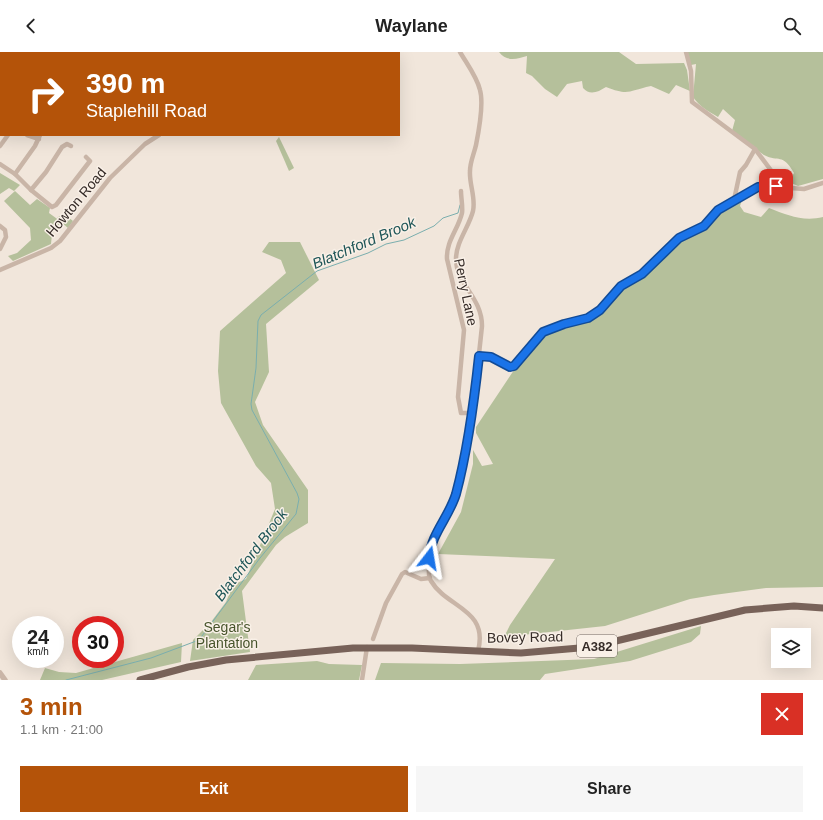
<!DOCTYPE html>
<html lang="en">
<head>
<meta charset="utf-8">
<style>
	:root { --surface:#fff; --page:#f6f6f6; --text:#222; --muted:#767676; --accent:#b45309 }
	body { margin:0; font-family:Helvetica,sans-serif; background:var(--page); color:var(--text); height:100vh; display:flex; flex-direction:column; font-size:15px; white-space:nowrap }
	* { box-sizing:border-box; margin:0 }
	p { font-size:13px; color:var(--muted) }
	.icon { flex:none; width:22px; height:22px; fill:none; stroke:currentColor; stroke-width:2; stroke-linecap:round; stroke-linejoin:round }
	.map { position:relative; height:628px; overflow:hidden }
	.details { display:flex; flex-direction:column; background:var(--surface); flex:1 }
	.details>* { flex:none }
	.banner { position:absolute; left:0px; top:0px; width:400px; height:84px; box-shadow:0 4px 16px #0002; background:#b45309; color:#fff; overflow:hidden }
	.buttons { position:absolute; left:771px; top:576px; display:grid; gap:8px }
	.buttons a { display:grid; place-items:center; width:40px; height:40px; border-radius:0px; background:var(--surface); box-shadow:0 4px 16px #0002; font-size:20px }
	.speed { position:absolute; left:12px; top:564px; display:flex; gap:8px; font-size:20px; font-weight:700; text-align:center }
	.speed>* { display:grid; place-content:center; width:52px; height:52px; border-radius:50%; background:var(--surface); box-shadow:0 4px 16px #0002; line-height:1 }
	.speed small { font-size:10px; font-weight:400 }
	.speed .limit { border:6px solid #d22; background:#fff; color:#111 }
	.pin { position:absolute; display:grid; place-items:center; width:34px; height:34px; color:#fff; margin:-17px; border-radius:8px; box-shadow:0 2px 6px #0006 }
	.me { position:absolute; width:44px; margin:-22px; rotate:14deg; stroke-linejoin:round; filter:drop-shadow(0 0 3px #0008) }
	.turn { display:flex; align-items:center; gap:14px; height:84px; padding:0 20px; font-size:18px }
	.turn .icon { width:52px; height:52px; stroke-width:2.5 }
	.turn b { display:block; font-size:28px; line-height:34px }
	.round { display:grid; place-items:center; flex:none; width:42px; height:42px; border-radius:0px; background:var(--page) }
	.headline { display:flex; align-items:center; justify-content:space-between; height:68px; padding:0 20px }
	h1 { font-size:24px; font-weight:700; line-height:30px; color:var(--accent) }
	.cta { display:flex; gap:8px; margin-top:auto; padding:8px 20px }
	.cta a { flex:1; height:46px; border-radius:0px; background:var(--accent); color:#fff; font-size:16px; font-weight:700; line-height:46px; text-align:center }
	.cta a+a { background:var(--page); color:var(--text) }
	header { display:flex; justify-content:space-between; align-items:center; height:52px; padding:0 20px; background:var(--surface); font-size:18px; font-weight:700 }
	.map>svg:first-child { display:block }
	.green { fill:#b5c09b }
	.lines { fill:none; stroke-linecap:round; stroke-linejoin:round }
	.stream { stroke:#7aaeae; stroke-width:1 }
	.minor { stroke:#c9b5a7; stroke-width:4.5 }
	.tertiary { stroke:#c9b5a7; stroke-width:5.5 }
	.primary { stroke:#786259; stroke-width:7 }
	.route-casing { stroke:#114b97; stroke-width:10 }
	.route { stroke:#1a73e8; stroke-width:7 }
	.labels { text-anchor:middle; stroke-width:3; stroke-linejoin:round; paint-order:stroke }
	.shield { fill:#f9f0e7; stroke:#706761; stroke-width:1 }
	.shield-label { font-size:13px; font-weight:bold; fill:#362c28 }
	.street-label { font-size:14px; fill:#362c28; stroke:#f9f0e7 }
	.park-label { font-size:14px; fill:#47542c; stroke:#f9f0e7 }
	.water-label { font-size:15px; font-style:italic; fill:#1e5557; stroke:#f9f0e7 }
</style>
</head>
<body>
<header><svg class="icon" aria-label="back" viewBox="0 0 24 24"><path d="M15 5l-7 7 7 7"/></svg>Waylane<svg class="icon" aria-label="search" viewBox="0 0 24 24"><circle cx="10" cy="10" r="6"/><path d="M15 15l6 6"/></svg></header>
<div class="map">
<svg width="823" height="628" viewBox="0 0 823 628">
	<rect width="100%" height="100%" fill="#f1e6db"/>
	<!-- green -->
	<g class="green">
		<path d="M499,0H619L636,12L684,11L687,18L690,39L676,33L669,42L651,34C628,39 629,44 606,35C598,40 590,44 583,36L582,29L567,32L557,45L545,37L532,24L526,21L527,4C517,7 506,10 499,0Z"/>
		<path d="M687,0H823V127L798,134L789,130L794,121C782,100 779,111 764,103C753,96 742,86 732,79L735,68L723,57L718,65C708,59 700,55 693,45L696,12L691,13Z"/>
		<polygon points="279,85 294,116 289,119 276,89"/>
		<polygon points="0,121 20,133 14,139 9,136 0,142"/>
		<polygon points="15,139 30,153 37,147 50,156 49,161 60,169 57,166 61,163 68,165 73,169 68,176 61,170 52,182 51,192 13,209 8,204 17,201 31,188 30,176 4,149"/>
		<path d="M748,142L742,148L740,154L744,160L761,165L769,156C787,163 803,170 823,165V535L766,536L714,543L690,547L605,574L504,585L510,573L555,507L438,502L461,460L473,412V398L482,414L493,412L476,381V375L512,321L537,289L549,279L578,271L599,262L624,234L643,224L686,184L705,177L717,164Z"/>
		<polygon points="269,190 300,190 319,228 266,272 269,320 255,350 263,373 308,438 308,471 285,485 276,493 242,539 250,600 190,609 193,588 211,570 226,550 233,533 246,527 275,457 271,431 256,414 221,351 218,319 220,279 286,221 281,208 262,200"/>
		<polygon points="701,574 700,582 691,590 630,609 545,622 540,628 375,628 381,611 460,612 594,607"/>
		<polygon points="182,591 181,610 102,628 40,628 45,616 59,620 76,621"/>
		<polygon points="317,609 329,612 362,613 359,628 248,628 256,613"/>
	</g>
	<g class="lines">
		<!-- stream -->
		<polyline class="stream" points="66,628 151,606 199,588 260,506 296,462 299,447 297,441 252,358 251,352 256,316 258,269 261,263 317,219 368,201 386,192 404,188 434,174 443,166 458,161 460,153"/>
		<!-- minor -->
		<g class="minor">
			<polyline points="141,0 141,1"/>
			<polyline points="182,0 183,1"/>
			<polyline points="253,0 254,1"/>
			<path d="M460,0C467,12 477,25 480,38C484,52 479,78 476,93C474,102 470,110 470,119C469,132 476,146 473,159C469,175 456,190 456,207C456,232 482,245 482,274C476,331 470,387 456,442C449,469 428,485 429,514C429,519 428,525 431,529C447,556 489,557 478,599"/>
			<polyline points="686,0 691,19 692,50 755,97 773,121 790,137"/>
			<polyline points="6,1 7,0"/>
			<polyline points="53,1 54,0"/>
			<polyline points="102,1 104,0"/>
			<polyline points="191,1 192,0"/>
			<polyline points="363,1 364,0"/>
			<polyline points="0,13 1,10"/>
			<polyline points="0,19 1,21"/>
			<polyline points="0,37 1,39"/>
			<polyline points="27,83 39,87"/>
			<polyline points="0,94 8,83"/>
			<polyline points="0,112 15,122 31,138 52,155 56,153 90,109 86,105"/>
			<polyline points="15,122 35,94 40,83"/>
			<polyline points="31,138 46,120 62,95 67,92 71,94"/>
			<path d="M461,139C461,146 463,155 462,161C458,178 446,189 447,207L464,278L458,345L461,361H471"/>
			<polyline points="734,148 740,120 746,113 755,97"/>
			<polyline points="0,174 5,178 6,185 0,197"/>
			<polyline points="0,218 51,196 60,189 110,126 145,92 159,83"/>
			<polyline points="479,304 491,305 510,315 514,315 543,280 564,272 588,266 600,258 621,234 642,222 679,186 684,182 699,177 718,158 758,135 764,134 804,137 823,131"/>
			<polyline points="373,587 386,551 402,522 405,520 421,527 430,526"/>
			<polyline points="362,628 367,595"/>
		</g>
		<!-- tertiary -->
		<polyline class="tertiary" points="0,621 5,628"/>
		<!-- primary -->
		<polyline class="primary" points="140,628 188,615 226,608 353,596 412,596 521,601 591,595 745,558 794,554 823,556"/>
	</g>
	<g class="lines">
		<defs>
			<path id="route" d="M429,506C431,482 449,465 456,442C468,397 474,351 479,304L491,305L510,315L514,314L543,280L564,272L588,266L600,258L621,234L642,222L679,186L704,174L718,158L758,135L776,134"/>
		</defs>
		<!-- route casing -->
		<use href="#route" class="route-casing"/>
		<!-- route -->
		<use href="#route" class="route"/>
	</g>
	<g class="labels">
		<!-- shield labels -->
		<rect class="shield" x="577" y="583" width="40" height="22" rx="3"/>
		<g class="shield-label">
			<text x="597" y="599">A382</text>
		</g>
		<!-- street labels -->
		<g class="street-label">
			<text transform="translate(76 150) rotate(-50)" y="5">Howton Road</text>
			<text transform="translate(466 240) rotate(78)" y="5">Perry Lane</text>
			<text transform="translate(525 585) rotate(-1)" y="5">Bovey Road</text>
		</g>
		<!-- park labels -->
		<g class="park-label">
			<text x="227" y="580">Segar's<tspan x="227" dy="16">Plantation</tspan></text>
		</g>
		<!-- water labels -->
		<g class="water-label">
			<text transform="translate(364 191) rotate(-23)" y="5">Blatchford Brook</text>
			<text transform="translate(251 503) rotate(-53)" y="5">Blatchford Brook</text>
		</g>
	</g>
</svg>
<div class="buttons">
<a><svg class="icon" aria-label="layers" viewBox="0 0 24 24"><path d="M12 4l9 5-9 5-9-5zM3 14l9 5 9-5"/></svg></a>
</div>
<div class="speed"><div>24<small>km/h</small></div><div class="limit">30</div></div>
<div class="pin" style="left:776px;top:134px;background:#d93025"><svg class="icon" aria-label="arrive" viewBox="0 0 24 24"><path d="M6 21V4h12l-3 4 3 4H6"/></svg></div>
<svg class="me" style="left:429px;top:506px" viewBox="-20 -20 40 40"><path d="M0-17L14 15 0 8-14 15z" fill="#1a73e8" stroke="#fff" stroke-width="4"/></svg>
<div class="banner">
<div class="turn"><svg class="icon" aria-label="right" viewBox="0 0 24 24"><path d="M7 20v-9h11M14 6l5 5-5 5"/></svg><div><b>390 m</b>Staplehill Road</div></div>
</div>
</div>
<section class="details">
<div class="headline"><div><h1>3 min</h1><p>1.1 km · 21:00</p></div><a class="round" style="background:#d93025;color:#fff"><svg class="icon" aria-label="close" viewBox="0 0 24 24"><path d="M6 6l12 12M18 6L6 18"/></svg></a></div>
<div class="cta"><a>Exit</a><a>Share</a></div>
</section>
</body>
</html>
